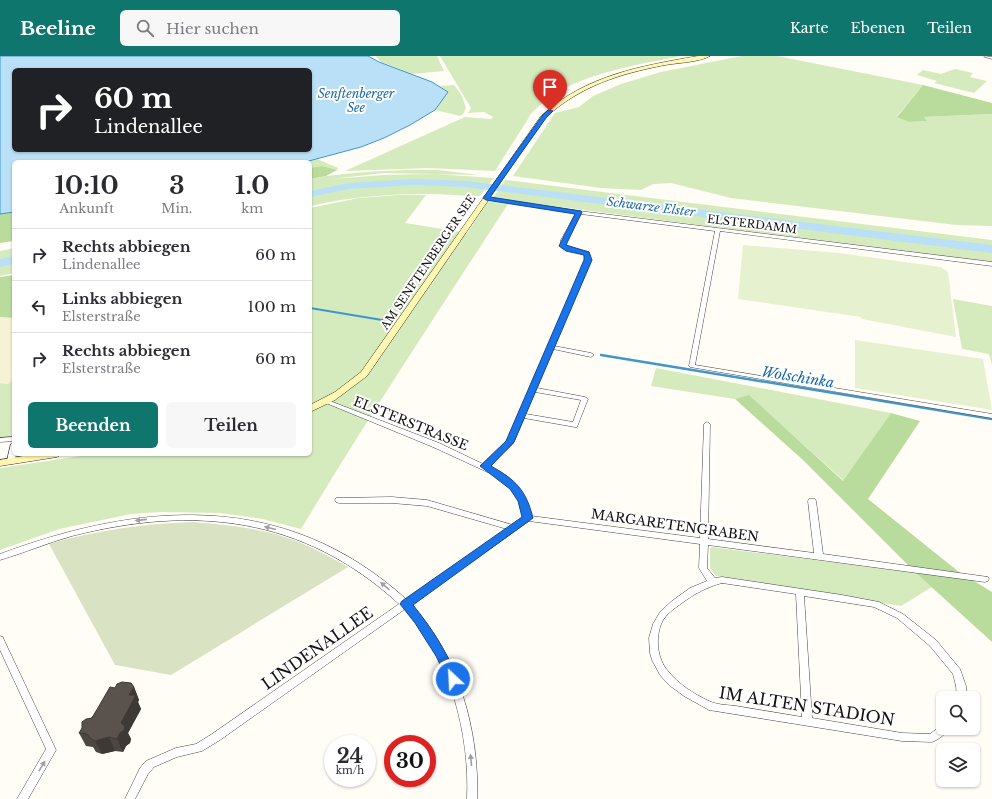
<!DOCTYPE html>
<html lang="de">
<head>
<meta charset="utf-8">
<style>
	:root { --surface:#fff; --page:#f7f7f7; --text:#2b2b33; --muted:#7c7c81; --line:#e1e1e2; --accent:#0f766e }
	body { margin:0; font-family:"Libre Baskerville",serif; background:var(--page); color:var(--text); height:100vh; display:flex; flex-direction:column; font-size:15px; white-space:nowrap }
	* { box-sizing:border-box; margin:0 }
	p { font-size:13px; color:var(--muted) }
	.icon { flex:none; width:22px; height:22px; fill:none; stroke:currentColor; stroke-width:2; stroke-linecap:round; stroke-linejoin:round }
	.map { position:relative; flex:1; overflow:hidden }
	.drawer { position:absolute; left:12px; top:104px; width:300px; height:296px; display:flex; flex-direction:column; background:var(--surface); border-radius:6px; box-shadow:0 1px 3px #0004 }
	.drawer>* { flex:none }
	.banner { position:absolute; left:12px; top:12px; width:300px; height:84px; border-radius:6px; box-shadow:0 1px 3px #0004; background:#202124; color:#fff; overflow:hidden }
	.controls { position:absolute; left:936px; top:635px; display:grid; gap:8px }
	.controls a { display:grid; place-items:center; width:44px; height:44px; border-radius:6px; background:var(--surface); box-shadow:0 1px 3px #0004; font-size:20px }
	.speed { position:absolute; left:324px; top:679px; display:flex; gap:8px; font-size:20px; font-weight:700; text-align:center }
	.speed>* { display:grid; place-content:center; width:52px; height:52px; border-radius:50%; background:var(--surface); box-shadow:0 1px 3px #0004; line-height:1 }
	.speed small { font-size:10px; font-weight:400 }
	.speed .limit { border:6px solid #d22; background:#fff; color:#111 }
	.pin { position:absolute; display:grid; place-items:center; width:34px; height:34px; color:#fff; margin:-41px -17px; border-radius:50% 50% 50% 0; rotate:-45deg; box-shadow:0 0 4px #0007 }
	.pin .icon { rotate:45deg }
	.me { position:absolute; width:44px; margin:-22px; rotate:335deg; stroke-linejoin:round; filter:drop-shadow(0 0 3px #0008) }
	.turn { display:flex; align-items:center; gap:14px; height:84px; padding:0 16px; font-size:18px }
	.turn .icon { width:52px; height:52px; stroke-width:2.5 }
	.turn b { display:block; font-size:28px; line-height:34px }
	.eta { display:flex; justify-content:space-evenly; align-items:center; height:68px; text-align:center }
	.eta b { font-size:24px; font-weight:800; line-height:28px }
	.cta { display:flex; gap:8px; margin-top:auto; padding:8px 16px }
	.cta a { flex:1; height:46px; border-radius:6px; background:var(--accent); color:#fff; font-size:16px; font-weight:800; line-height:46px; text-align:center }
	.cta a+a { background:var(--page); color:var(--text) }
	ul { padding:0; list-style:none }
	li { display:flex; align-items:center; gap:12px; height:52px; padding:0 16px; border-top:1px solid var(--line) }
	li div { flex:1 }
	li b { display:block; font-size:15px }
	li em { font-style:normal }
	header { display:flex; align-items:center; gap:24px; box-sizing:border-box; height:56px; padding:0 20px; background:var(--accent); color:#fff }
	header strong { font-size:19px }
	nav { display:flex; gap:22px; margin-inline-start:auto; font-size:14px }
	.search { width:280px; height:36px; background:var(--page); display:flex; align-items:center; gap:10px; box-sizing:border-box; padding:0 14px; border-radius:6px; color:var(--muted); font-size:15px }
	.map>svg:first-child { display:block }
	.farmland { fill:#f6f3d4 }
	.green { fill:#d5ebbd }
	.forest { fill:#b9dc9c }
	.cemetery { fill:#d9e3c4 }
	.pitch { fill:#e6f2cf }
	.water { fill:#b9e0f7; stroke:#3f96cf; fill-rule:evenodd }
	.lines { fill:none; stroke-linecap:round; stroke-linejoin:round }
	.stream-far1 { stroke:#3f96cf; stroke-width:2 }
	.stream { stroke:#3f96cf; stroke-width:2.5 }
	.river { fill:#b9e0f7; fill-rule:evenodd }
	.street-casing { stroke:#444; stroke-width:1 }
	.secondary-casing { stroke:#333; stroke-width:1 }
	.street { fill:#fff; fill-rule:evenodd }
	.secondary { fill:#fff6b0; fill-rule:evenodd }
	.wall { fill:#4d4742 }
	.shaded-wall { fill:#3f3936 }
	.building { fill:#5a524d; stroke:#3f3936 }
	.oneway { fill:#a0a0a0 }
	.route { fill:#1a73e8; stroke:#114b97 }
	.labels { text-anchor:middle; stroke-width:4; stroke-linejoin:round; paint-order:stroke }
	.far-street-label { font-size:11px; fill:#111; stroke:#fff }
	.far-water-label { font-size:12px; font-style:italic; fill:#1768a6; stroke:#fff }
	.street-label { font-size:13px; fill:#111; stroke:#fff }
	.water-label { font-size:14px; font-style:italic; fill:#1768a6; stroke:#fff }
	.near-street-label { font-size:16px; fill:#111; stroke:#fff }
</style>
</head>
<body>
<header>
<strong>Beeline</strong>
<div class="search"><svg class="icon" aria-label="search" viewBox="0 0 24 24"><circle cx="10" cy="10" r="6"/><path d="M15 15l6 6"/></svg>Hier suchen</div>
<nav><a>Karte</a><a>Ebenen</a><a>Teilen</a></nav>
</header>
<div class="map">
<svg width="992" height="743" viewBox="0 0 992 743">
	<rect width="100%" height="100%" fill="#fffdf5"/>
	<!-- farmland -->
	<polygon class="farmland" points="0,261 14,262 14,322 8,328 0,327"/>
	<!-- green -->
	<g class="green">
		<polygon points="376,0 437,0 444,15 412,18 381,6"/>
		<path d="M440,0H681C637,9 574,18 540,49C535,54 530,57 528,63L495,115L428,112L345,115L465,61L491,63L493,61L484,56L468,57L471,52Z"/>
		<polygon points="742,0 777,0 923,29 897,60 909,66 927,65 924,61 992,58 992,170 956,169 731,142 671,127 653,128 641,134 601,132 513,120 555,57 579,51 593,40 621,28 661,16"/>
		<polygon points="955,13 973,17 970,21 987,25 974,37 934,27 937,25 917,19 923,14 941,18"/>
		<polygon points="454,29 462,40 466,52 463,58 460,60 435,54 448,36 440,30"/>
		<polygon points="317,103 338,112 337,114 322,110 310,112 310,106 305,106"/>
		<path d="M438,114L479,119L384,117L331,123L384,119L434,118L494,122L480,140C463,140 446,138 428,138C388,138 349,141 310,150V123C352,115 395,114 438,114Z"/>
		<polygon points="505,124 992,184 992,208 493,142"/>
		<path d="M398,139H426L405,167L467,177L488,145L508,148C438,256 367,363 301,473L263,463L220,457L160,456L131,458L59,473L0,494V412L94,398H310V152L359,142Z"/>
		<polygon points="14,192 14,217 0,220 0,195"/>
		<polygon points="953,243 992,250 992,309 989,298 962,293"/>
		<polygon points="656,312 891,357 844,425 749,340 735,343 651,330"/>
		<polygon points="14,322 14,384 0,385 0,327 8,328"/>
		<polygon points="712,491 916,517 932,531 901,550 716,520 710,512 710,493"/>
	</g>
	<!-- forest -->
	<g class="forest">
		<polygon points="923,29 992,47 992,58 924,61 927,65 909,66 897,61"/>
		<polygon points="322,110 337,114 326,120 310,123 310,112"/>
		<polygon points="14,156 14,185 0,187 0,158"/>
		<polygon points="14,219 14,262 0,261 0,221"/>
		<polygon points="749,339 843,425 891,357 920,365 868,443 959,516 992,536 992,586 916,517 803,404 735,343"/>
	</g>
	<!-- cemetery -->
	<path class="cemetery" d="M192,466C220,468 248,471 275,478C301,485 325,498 348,511L171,619L115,609L49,488C97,474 143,468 192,466Z"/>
	<!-- pitch -->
	<g class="pitch">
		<polygon points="743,189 839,197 941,211 948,216 956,281 862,263 861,261 738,243"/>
		<polygon points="855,284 983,303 992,354 855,332"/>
	</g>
	<!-- water -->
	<path class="water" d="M0,0H368L379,6L432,26L448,36L435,54L410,69L384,82L361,91L305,106H14V156L0,158ZM14,14H310V94H14Z"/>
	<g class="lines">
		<!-- stream-far1 -->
		<polyline class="stream-far1" points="310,252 388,265"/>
		<!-- stream -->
		<polyline class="stream" points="601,299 992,363"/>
		<!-- river -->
		<g class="river">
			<polygon points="413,123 466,125 992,189 992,197 466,131 413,129 349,133 310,141 310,135 349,127"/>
			<polygon points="14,200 14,208 0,211 0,203"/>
		</g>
		<defs>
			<g id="street">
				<polygon points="984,0 992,1 992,3 985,1"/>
				<path d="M484,141L579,155L992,206V210L720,175L695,309L992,358V362L690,311L689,310L715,175L581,158L567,184L566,189L571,192L589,196L591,204L554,290L591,297L594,299L591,301L553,293L537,332L585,341L588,343L577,371H575L524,362L513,388L489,410C514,422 523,433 531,460L700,482L704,368L707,366L710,368L708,483L814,497L808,445L809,443H815L816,445L823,498L988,521L989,523L988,525L985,526L708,489L707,512L715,522L722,521L842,539L879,546L903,558L936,584L960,613L966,630L967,642H957L956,630L953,618L930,590L897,562L874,551L804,540L812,662L902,677L930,678L943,668V672H949C946,678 938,684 932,686L902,685L709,654L684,640L669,629L660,619L652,604L650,597L649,582L653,568L660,556L672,545L690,532L707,525L699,512L700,488L529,465L411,549C458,596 480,678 477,743H467C470,679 450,600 405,553L220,684L202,695L177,701L154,711L148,718L135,743H125L140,712L146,705L176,692L196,688L212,678L399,548C303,460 194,449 72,480C47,487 24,497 0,504V498C143,445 285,434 406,543L507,473L427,450L392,447H339L336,446L335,444L336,442L392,441L427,444L513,469L524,461L519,445L511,432L496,420L433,391L326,347L325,346L328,344L330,345L439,387L483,408L507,385L585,204L584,198L567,194L560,190L561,184L576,157L486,143H484ZM535,336L581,344L573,366L526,358ZM722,527L796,538L802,661C780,657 758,654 736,650C728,649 717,649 709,645C694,638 678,628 668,615C657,603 655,581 662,566C666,558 675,552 682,547C694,538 707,531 722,527Z"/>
				<polygon points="14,381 14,385 0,386 0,382"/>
				<polygon points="11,388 14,388 14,398 16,398 15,405 11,407 7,405"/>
				<polygon points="0,580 3,581 4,584 56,694 28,743 17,743 46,693 0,594"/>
			</g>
			<g id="secondary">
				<path d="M698,0H710C700,6 677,7 665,9C619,18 580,30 545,62L367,320L335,344L310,356V349L335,336L361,316L541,60C586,19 641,10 698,0Z"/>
				<polygon points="35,398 62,398 57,401 0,410 0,404"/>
			</g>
		</defs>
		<!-- street casing -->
		<use href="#street" class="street-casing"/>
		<!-- secondary casing -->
		<use href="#secondary" class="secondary-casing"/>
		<!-- street -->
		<use href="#street" class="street"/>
		<!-- secondary -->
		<use href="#secondary" class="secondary"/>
	</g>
	<!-- wall -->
	<polygon class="wall" points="134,631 139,644 138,646 141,653 128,677 131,683 130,687 126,690 123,696 115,695 102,698 96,696 93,691 86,690 79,677 115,632"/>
	<!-- shaded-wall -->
	<g class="shaded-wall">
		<polygon points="134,631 139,644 138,646 141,653 128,677 131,683 130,687 126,690 123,696 117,683 129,639"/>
		<polygon points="109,681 115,695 102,698 95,685"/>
	</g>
	<!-- building -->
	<polygon class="building" points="122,626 131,627 134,631 129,639 136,639 121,667 125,670 124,674 120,677 117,683 109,681 95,685 90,682 87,678 79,677 82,672 82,666 86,663 92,662 110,631 115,632 117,628"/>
	<!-- one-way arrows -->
	<defs><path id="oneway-solid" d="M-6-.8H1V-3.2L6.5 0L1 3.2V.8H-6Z"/></defs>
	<g class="oneway">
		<use href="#oneway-solid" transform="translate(141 464) rotate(174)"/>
		<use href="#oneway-solid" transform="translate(270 472) rotate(-166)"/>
		<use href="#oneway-solid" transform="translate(385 530) rotate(-139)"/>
		<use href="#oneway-solid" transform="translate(471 704) rotate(-95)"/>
		<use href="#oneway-solid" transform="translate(42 710) rotate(-59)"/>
	</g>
	<!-- route -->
	<path class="route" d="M548,54L553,55L546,62L490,141L581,155L582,156L566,189L589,196L592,204L514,386L491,410C516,424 526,434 533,462L413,549C432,572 446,596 459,623L457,627L453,628L449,627L436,600L415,567L400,548L402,545L522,461L518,445L510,433L480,410L506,385L584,204V199L566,195L559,190L575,158L486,144L483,142L542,60Z"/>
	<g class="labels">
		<!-- far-street labels -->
		<g class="far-street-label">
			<text transform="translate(752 168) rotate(7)" y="4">ELSTERDAMM</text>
			<text transform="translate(428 206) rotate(-56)" y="4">AM SENFTENBERGER SEE</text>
		</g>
		<!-- far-water labels -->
		<g class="far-water-label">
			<text x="356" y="42">Senftenberger<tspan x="356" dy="14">See</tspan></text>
			<text transform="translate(651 151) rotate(7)" y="4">Schwarze Elster</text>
		</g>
		<!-- street labels -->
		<g class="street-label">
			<text transform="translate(411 367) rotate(22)" y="5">ELSTERSTRASSE</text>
			<text transform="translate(675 469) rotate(8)" y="5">MARGARETENGRABEN</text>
		</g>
		<!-- water labels -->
		<g class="water-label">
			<text transform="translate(798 321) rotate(9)" y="5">Wolschinka</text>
		</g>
		<!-- near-street labels -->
		<g class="near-street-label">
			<text transform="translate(317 592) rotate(-35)" y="6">LINDENALLEE</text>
			<text transform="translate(807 650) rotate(9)" y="6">IM ALTEN STADION</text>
		</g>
	</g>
</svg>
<div class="controls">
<a><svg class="icon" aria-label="search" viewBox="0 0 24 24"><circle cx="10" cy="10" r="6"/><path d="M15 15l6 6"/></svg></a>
<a><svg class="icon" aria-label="layers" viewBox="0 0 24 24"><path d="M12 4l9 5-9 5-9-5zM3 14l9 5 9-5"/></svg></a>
</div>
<div class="speed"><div>24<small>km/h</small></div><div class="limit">30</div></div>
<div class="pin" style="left:550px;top:55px;background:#d93025"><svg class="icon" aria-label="arrive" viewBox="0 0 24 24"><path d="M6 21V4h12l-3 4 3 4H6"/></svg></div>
<svg class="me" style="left:453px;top:623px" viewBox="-20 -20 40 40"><circle r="17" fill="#1a73e8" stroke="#fff" stroke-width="3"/><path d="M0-11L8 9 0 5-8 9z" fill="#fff"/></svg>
<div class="banner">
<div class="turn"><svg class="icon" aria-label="right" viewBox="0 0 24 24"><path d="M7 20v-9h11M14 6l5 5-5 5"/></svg><div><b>60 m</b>Lindenallee</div></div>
</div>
<section class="drawer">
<div class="eta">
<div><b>10:10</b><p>Ankunft</p></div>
<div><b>3</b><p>Min.</p></div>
<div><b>1.0</b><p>km</p></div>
</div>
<ul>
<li><svg class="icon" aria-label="right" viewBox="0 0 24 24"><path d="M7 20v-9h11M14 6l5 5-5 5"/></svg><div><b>Rechts abbiegen</b><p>Lindenallee</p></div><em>60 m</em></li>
<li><svg class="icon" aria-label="left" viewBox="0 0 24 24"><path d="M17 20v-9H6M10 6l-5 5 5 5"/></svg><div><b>Links abbiegen</b><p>Elsterstraße</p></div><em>100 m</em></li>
<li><svg class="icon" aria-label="right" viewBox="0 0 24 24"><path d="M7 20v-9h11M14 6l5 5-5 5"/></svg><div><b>Rechts abbiegen</b><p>Elsterstraße</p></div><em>60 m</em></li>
</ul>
<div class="cta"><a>Beenden</a><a>Teilen</a></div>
</section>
</div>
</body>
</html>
